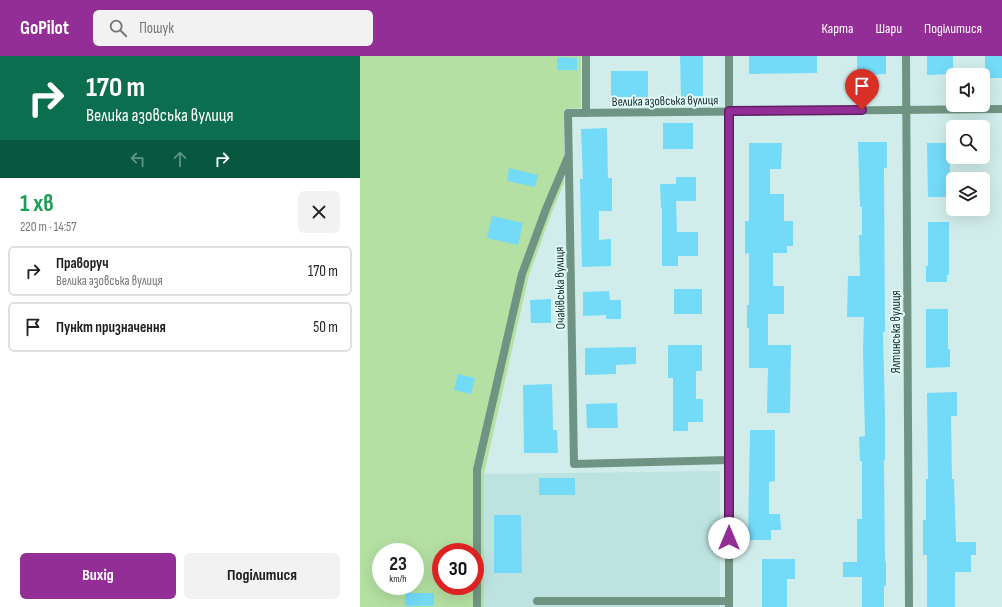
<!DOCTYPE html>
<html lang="uk">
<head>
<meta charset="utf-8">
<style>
	:root { --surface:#fff; --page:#f2f2f2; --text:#202124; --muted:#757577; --line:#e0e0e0; --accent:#922e95 }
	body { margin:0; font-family:"Sofia Sans Condensed",sans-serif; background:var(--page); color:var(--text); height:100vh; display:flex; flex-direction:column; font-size:15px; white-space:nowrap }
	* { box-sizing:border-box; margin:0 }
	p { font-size:13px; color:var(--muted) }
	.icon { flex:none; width:22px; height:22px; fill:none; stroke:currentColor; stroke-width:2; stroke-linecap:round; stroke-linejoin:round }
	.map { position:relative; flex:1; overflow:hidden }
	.side { display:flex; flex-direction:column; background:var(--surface); width:360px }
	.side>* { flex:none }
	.top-card { background:#0b6e4f; color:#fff; overflow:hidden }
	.tools { position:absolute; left:586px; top:12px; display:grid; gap:8px }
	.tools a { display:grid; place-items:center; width:44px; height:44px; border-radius:6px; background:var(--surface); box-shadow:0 4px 16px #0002; font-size:20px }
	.speed { position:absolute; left:12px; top:487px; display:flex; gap:8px; font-size:20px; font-weight:700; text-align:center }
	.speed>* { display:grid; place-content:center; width:52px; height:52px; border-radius:50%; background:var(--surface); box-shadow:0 4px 16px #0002; line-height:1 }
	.speed small { font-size:10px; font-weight:400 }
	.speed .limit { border:6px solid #d22; background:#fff; color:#111 }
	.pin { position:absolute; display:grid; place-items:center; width:34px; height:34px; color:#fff; margin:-41px -17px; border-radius:50% 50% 50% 0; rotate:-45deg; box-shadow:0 0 4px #0007 }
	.pin .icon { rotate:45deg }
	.me { position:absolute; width:44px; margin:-22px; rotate:0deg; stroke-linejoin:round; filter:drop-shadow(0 0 3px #0008) }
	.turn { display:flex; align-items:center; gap:14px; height:84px; padding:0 20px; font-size:18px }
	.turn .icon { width:52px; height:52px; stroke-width:2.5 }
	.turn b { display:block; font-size:28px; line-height:34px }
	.lanes { display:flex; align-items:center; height:38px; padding:0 20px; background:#0003; justify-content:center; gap:20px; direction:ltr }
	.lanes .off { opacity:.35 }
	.round { display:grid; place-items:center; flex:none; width:42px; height:42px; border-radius:6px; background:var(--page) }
	.summary { display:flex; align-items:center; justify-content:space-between; height:68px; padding:0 20px }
	h1 { font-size:24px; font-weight:700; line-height:30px; color:#1e9e55 }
	.primary-button { display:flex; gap:8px; margin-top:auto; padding:8px 20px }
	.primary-button a { flex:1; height:46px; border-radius:6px; background:var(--accent); color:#fff; font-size:16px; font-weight:700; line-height:46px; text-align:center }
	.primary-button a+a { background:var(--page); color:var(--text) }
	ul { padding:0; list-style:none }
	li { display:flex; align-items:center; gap:12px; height:50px; margin:0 8px 6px; padding:0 12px; border:2px solid var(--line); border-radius:6px }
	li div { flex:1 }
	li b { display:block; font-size:15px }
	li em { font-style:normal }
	header { display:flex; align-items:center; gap:24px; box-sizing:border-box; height:56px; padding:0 20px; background:var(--accent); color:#fff }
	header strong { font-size:19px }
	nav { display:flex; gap:22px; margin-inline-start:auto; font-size:14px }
	.search { width:280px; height:36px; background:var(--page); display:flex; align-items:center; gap:10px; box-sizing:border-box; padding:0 14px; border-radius:6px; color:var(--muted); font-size:15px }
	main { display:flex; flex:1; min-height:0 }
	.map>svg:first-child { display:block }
	.built { fill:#bde3e0 }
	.green { fill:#b4e0a3; fill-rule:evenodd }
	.building { fill:#73daf7 }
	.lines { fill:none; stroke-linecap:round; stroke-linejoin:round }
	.lane { stroke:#709483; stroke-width:8 }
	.street { stroke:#709483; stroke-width:8 }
	.route-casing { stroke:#5f1e61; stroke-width:10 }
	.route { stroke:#922e95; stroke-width:7 }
	.labels { text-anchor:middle; stroke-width:4; stroke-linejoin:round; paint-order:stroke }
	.street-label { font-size:13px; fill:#1e2928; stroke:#defbf9 }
</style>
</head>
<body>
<header>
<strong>GoPilot</strong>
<div class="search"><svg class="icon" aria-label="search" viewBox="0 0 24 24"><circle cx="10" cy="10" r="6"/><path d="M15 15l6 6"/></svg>Пошук</div>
<nav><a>Карта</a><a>Шари</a><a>Поділитися</a></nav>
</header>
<main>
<section class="side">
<div class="top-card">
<div class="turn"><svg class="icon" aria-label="right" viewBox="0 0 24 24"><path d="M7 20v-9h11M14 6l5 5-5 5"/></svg><div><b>170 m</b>Велика азовська вулиця</div></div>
<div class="lanes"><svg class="icon off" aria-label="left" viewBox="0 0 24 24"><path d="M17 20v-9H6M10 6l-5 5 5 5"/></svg><svg class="icon off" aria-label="ahead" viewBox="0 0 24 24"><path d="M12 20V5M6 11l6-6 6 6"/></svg><svg class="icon" aria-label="right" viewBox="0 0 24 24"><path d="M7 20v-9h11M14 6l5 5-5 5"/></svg></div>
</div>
<div class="summary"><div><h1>1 хв</h1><p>220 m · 14:57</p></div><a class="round"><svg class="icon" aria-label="close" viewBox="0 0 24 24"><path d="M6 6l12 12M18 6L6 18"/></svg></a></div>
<ul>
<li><svg class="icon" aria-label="right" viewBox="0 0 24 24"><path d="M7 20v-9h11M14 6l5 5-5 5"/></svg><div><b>Праворуч</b><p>Велика азовська вулиця</p></div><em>170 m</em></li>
<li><svg class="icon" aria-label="arrive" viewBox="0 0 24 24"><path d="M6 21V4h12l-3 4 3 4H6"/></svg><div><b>Пункт призначення</b></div><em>50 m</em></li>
</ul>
<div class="primary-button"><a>Вихід</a><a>Поділитися</a></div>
</section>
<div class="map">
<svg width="642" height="551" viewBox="0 0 642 551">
	<rect width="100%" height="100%" fill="#d1edeb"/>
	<!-- built -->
	<polygon class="built" points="360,415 360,551 124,551 124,418"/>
	<!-- green -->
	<path class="green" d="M0,0H221V52L204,53V127L192,156L169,219L124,418V551H0ZM21,496H55V530H21ZM81,496H115V530H81Z"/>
	<!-- building -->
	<g class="building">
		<polygon points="320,0 343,0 343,41 321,41"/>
		<polygon points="389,0 457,0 457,17 389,18"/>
		<polygon points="497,0 526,0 526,18 497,19"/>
		<polygon points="567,0 593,0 593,18 567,19"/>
		<rect x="625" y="0" width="17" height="22"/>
		<polygon points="197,1 217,2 217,14 197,14"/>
		<rect x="251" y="15" width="37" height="26"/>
		<rect x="303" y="67" width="30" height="26"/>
		<polygon points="247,72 248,122 252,122 252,155 239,155 239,184 251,183 251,210 222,211 220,123 223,123 221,73"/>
		<polygon points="498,86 527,86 527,112 524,112 525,276 523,276 525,359 525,404 524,404 525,505 526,505 526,530 524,530 524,551 502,551 502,521 483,521 483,506 497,506 497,463 502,463 502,405 500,405 499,381 505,380 503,294 504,261 487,261 488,220 500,220 499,179 502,179 502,151 500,151"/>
		<polygon points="389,87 422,87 421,113 410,113 410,138 424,138 424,165 433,165 433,190 427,190 427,197 413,197 413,230 424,230 424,258 408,258 408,289 431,289 430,357 407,357 408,312 389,312 389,272 387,272 387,249 389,249 389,197 385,198 385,165 389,165"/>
		<polygon points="567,87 590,87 590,134 586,134 586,141 568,141"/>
		<polygon points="149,112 178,119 175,131 147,125"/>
		<polygon points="316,121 336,121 336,145 316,145 317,176 338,176 338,200 318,200 318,210 302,210 302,152 301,152 300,128 316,128"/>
		<polygon points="132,160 163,167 158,189 127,182"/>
		<polygon points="568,166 589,166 589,219 587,219 587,226 566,226 566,210 568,210"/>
		<rect x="314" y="233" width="28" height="25"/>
		<polygon points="249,235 250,244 261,244 261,263 246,263 246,259 223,260 223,236"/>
		<polygon points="191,243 191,267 171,267 170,244"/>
		<polygon points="566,253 588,253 588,293 590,293 590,311 566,312"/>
		<polygon points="308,289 342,289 342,315 336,315 336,343 343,343 343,366 328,366 328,375 313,375 313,322 308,322"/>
		<polygon points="276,291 276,308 256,309 256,318 225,319 225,292"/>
		<polygon points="98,318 115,322 111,338 94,334"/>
		<polygon points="192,328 193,374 197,374 198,397 164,397 163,329"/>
		<polygon points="597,336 597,360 591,360 592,423 594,423 596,486 616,486 616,499 611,499 611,516 595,516 595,551 567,551 567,499 563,499 563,464 566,464 566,423 568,423 567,337"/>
		<polygon points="257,347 258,372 227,372 226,348"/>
		<polygon points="390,374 415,374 415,425 409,426 409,458 420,458 421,474 411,474 411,484 388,484"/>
		<rect x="179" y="422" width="36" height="17"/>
		<polygon points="134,459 161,459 162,517 134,517"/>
		<polygon points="402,503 435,503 435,523 427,523 427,551 402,551"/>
		<rect x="45" y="537" width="29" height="13"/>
	</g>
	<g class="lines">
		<!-- lane -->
		<g class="lane">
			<polyline points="226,57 226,0"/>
			<polyline points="177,545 369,545"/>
			<polyline points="117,551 117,414 162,218 186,153 208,101"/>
		</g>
		<!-- street -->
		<g class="street">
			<polyline points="546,0 549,551"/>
			<polyline points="369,404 214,408 208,57 642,53"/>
			<polyline points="369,551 369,0"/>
		</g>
	</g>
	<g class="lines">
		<defs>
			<polyline id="route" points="369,482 369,55 502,54"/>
		</defs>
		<!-- route casing -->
		<use href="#route" class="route-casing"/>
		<!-- route -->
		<use href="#route" class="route"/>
	</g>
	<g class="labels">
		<!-- street labels -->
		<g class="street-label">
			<text transform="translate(305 44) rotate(-1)" y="5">Велика азовська вулиця</text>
			<text transform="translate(199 232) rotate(-91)" y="5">Очаківська вулиця</text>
			<text transform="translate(535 276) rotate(-90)" y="5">Ялтинська вулиця</text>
		</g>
	</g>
</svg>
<div class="tools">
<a><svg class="icon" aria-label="sound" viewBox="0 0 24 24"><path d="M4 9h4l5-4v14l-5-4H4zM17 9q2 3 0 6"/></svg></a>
<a><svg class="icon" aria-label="search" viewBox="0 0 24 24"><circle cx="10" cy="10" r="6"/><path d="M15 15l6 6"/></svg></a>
<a><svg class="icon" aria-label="layers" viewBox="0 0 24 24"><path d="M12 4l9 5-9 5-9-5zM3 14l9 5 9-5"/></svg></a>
</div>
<div class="speed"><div>23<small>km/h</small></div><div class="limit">30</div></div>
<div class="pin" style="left:502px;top:54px;background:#d93025"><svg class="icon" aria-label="arrive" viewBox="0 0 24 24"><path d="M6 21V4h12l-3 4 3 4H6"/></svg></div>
<svg class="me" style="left:369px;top:482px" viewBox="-20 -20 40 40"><circle r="19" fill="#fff"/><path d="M0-13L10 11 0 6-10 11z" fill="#922e95"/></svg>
</div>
</main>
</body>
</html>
